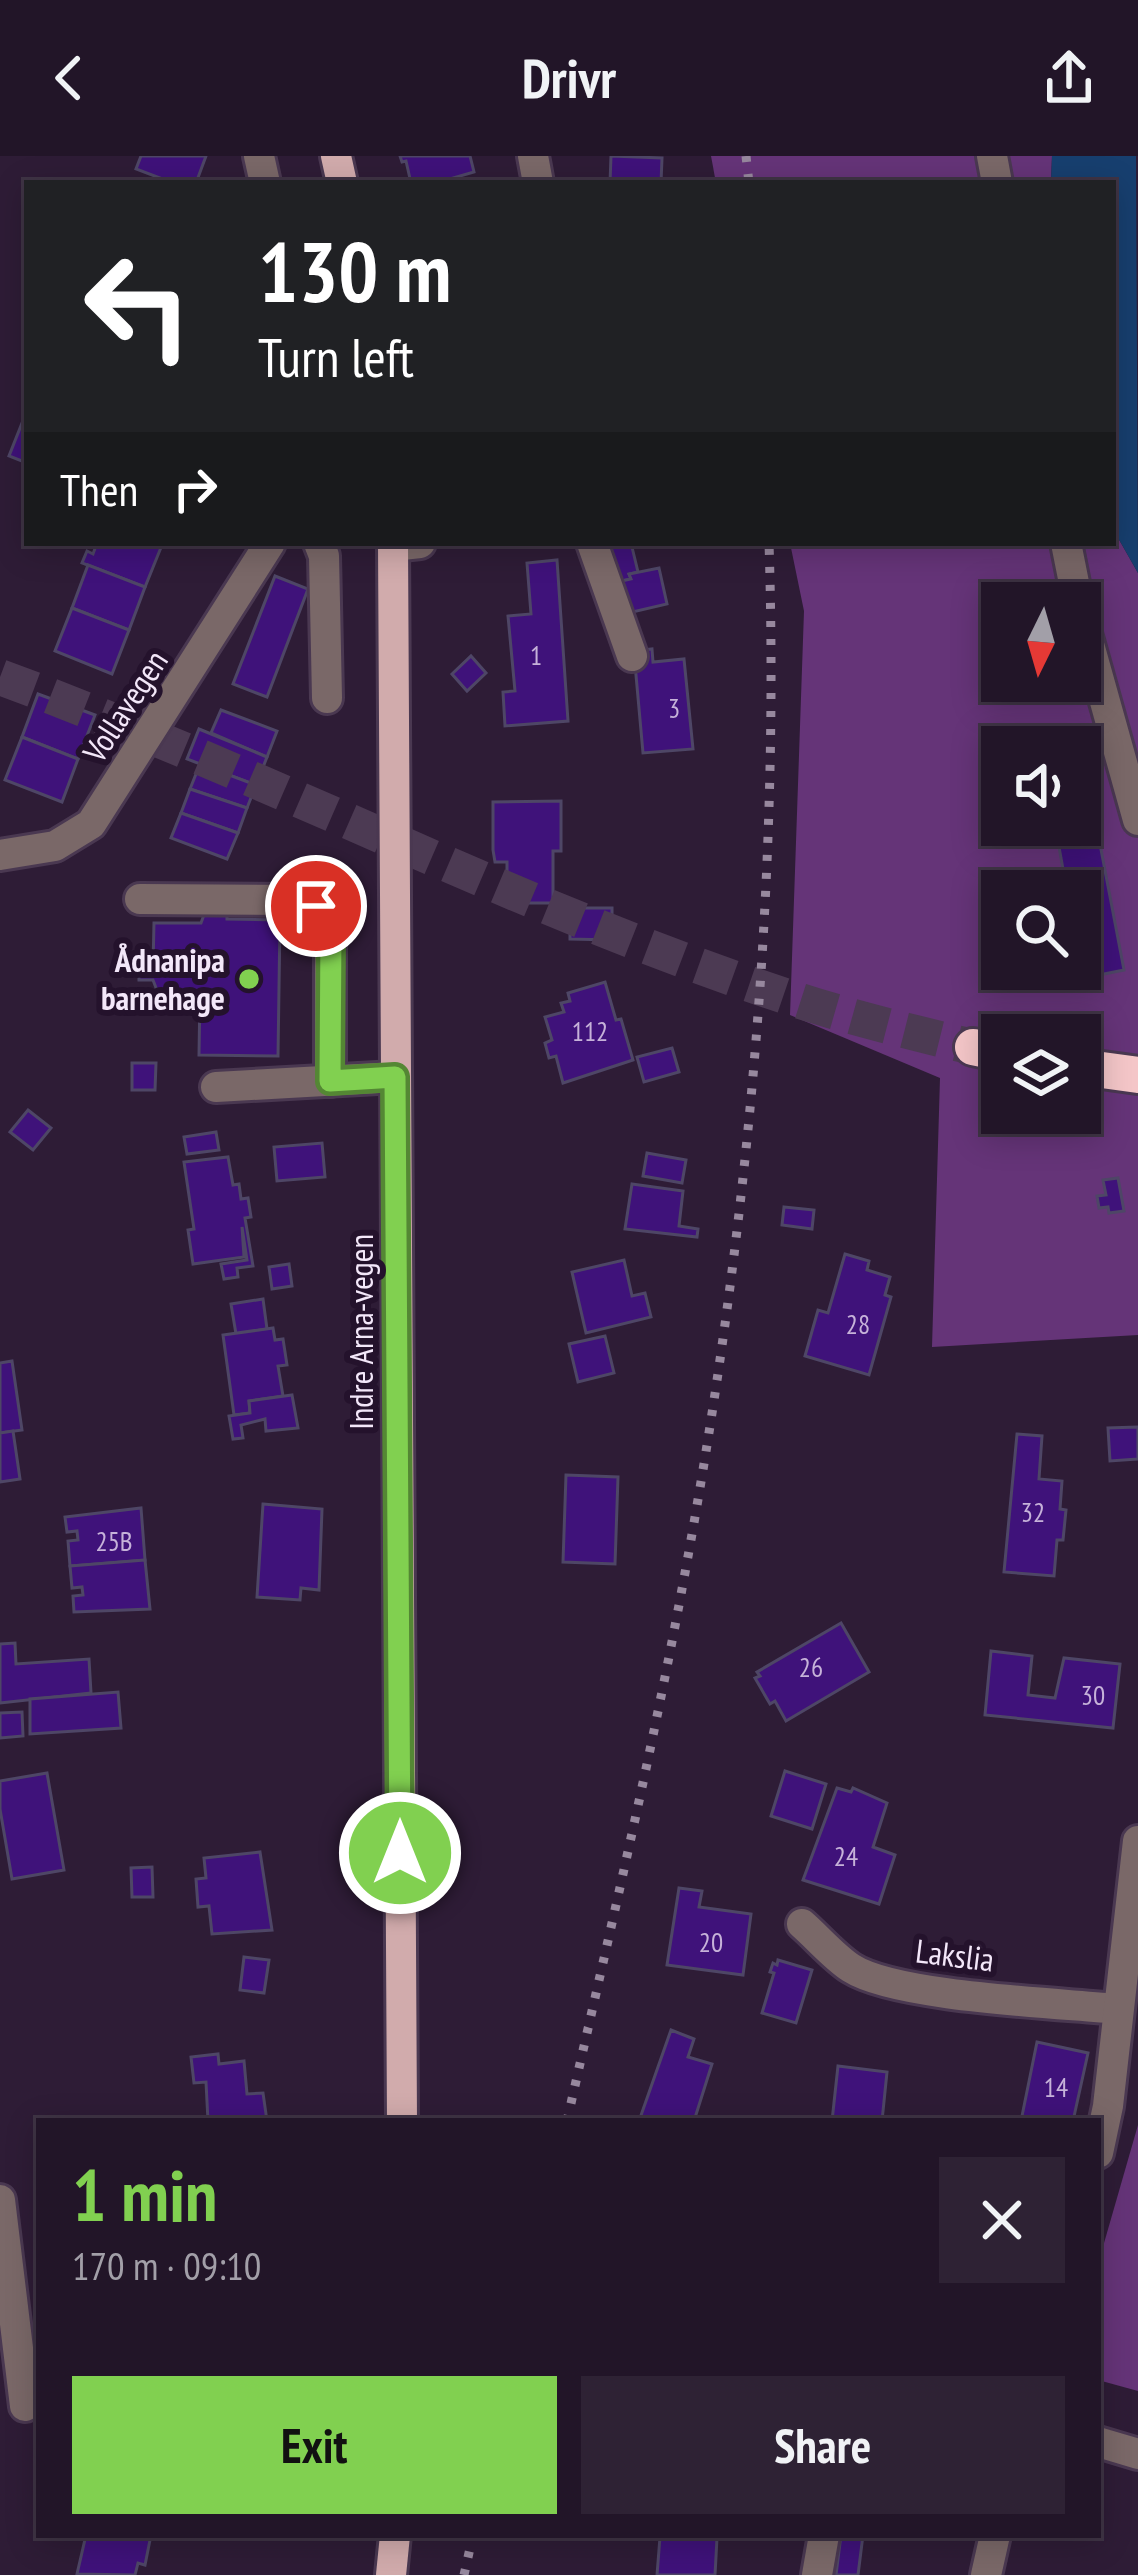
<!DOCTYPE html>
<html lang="en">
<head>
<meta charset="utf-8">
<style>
	:root { --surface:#221528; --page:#2e2234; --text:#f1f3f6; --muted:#a29fa8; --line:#3f3445; --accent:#81d050 }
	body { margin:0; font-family:"PT Sans Narrow",sans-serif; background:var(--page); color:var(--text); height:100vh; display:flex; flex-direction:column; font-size:45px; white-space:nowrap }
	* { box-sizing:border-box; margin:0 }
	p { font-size:39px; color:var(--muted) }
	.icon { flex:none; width:66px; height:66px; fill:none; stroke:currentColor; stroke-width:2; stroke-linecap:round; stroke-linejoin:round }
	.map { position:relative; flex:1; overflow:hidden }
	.side { position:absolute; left:36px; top:1962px; width:1065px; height:420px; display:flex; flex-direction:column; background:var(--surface); border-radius:0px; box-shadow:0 6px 30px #0003,0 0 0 3px var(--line) }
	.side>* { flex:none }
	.guide { position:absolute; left:24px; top:24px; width:1092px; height:366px; border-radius:0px; box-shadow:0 6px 30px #0003,0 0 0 3px var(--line); background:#202124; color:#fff; overflow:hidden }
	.needle { width:78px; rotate:185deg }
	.controls { position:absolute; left:981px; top:426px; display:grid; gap:24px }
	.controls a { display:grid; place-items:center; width:120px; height:120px; border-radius:0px; background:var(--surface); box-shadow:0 6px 30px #0003,0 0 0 3px var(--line); font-size:60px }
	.pin { position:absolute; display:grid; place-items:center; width:102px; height:102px; color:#fff; margin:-51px; border:6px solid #fff; border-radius:50%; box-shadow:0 3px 12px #0007 }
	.me { position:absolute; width:132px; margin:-66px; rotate:0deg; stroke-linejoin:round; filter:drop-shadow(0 0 9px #0008) }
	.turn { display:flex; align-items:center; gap:42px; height:252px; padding:0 36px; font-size:54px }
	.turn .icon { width:156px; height:156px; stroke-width:2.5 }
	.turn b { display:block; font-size:84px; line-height:102px }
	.then { display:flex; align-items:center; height:114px; padding:0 36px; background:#0003; gap:24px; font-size:45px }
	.round { display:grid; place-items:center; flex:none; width:126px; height:126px; border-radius:0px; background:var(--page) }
	.overview { display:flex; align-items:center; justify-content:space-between; height:204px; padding:0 36px }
	h1 { font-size:72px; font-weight:700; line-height:90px; color:var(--accent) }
	.cta { display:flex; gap:24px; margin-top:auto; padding:24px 36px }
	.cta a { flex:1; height:138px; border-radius:0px; background:var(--accent); color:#111; font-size:48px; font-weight:700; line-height:138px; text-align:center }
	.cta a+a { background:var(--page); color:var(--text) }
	header { display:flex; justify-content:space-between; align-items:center; height:156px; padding:0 36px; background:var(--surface); font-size:54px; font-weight:700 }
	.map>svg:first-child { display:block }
	.green { fill:#653478; fill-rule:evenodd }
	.water { fill:#173f6f }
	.building { fill:#3f127a; stroke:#4e4666; stroke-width:3 }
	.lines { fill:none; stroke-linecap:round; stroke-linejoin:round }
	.highway-tunnel { stroke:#4c3a53; stroke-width:36; stroke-dasharray:36 18; stroke-linecap:butt }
	.minor-casing { stroke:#4a3851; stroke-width:36 }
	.major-casing { stroke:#4a3851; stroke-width:36 }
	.highway-casing { stroke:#4a3851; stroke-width:42 }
	.minor { stroke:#7a6868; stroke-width:30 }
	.major { stroke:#d1abac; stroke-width:30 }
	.highway { stroke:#f4c6c8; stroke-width:36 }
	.rail { stroke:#97889e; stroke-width:9; stroke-dasharray:6 12; stroke-linecap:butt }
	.route-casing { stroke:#548734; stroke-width:30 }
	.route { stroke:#81d050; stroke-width:21 }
	.poi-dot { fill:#81d050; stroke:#24122c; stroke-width:4.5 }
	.labels { text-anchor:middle; stroke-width:12; stroke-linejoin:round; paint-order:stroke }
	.number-label { font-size:27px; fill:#c6b2d9 }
	.street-label { font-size:33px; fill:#f3e7f9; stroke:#24122c }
	.poi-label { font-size:33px; font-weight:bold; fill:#f3e7f9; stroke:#24122c; text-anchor:end }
</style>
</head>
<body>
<header><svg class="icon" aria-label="back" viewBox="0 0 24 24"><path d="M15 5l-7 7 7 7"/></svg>Drivr<svg class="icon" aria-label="share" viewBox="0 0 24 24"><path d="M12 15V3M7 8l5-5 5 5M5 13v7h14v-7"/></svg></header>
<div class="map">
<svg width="1138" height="2419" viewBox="0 0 1138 2419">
	<rect width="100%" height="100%" fill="#2e1c36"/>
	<!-- green -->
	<g class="green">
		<polygon points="711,0 1052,0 1051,27 716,27"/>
		<path d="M1113,373L1138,417V1179L932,1191L940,922L790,859L804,455L790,387H1113ZM1002,447H1080V525H1002ZM1002,591H1080V669H1002ZM1002,735H1080V813H1002ZM1002,879H1080V957H1002Z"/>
		<polygon points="1138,1969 1138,2235 1098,2224 1098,2108"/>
	</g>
	<!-- water -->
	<polygon class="water" points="1052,0 1136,0 1138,417 1113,373 1113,27 1051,27"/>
	<!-- building -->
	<g class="building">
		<polygon points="141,0 206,0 196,27 173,27 136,13"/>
		<polygon points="400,0 470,0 474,16 436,27 411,27 406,5 402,6"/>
		<polygon points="611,0 662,2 661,27 610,27"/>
		<polygon points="26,257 27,258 27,307 9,300"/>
		<polygon points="97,387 162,389 145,431 82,407 87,395 93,398"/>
		<polygon points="631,387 638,416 629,418 631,423 617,426 609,392"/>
		<polygon points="557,404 568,565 505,570 503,536 515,535 508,460 531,458 527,407"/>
		<polygon points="88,409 145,431 129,474 72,452"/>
		<polygon points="659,412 667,448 624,458 617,426 631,423 629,418"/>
		<polygon points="275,420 308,433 267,541 233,528"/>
		<polygon points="72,452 129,474 112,518 55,495"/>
		<polygon points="652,493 653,506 684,503 693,593 643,597 635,508 643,494"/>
		<polygon points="471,500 486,517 467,535 452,518"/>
		<polygon points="38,538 95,559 78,603 22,581"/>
		<polygon points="221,554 277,575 267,601 211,577"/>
		<polygon points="199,573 267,601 256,629 187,603"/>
		<polygon points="22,581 78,603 62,646 5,624"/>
		<polygon points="200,608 256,629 247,652 190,633"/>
		<polygon points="190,633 247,652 238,677 181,657"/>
		<polygon points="561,645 561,695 553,695 553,747 507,747 507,706 495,706 493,694 493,646"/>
		<polygon points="181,657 238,677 227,703 171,682"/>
		<polygon points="1095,662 1124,814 1084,822 1080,735 1067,735 1055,669 1080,669 1080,665"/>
		<polygon points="570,752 612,752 612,784 570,783"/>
		<polygon points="205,756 227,757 227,763 280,764 278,900 199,899 200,837 158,837 153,824 139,824 139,810 153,810 154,767 201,767"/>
		<polygon points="605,826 616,864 621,863 633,904 563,927 556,900 549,902 545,887 552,884 545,861 564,856 561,847 570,845 568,837"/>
		<polygon points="672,892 679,916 644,926 637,901"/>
		<polygon points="132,907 156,907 155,934 132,934"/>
		<polygon points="28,954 51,972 33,994 10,976"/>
		<polygon points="216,976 219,994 187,998 184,981"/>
		<polygon points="322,987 325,1021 277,1025 274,991"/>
		<polygon points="647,997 686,1004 682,1027 643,1020"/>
		<polygon points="228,1001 233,1029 239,1028 241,1043 248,1042 251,1061 245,1062 253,1110 237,1112 238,1121 224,1123 221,1108 247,1104 242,1071 244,1101 193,1108 188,1074 194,1073 184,1006"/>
		<polygon points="1118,1022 1124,1055 1109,1057 1108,1051 1099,1052 1097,1040 1106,1039 1103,1024"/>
		<polygon points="632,1028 683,1035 679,1070 698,1073 697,1081 625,1073"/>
		<polygon points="784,1051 814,1054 812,1073 782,1069"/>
		<polygon points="845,1098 869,1105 867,1114 890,1121 885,1139 891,1141 869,1219 805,1200 818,1154 828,1157"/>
		<polygon points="624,1104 632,1140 645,1137 651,1161 586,1177 572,1116"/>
		<polygon points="289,1108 292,1130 272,1133 269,1111"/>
		<polygon points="263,1143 267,1173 236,1178 231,1148"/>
		<polygon points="273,1172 275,1184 283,1183 287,1209 278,1210 283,1240 249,1245 250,1257 234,1259 223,1179"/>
		<polygon points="605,1180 614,1217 578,1226 569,1188"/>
		<polygon points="12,1205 22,1274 0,1277 0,1207"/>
		<polygon points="292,1239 298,1272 266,1275 265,1263 241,1269 243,1282 233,1283 229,1260 250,1257 249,1245"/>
		<polygon points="1138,1271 1138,1303 1110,1305 1108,1272"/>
		<polygon points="13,1275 20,1323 0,1326 0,1277"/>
		<polygon points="1017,1278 1042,1280 1039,1323 1062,1325 1060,1353 1066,1354 1063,1384 1057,1384 1054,1420 1004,1416"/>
		<polygon points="566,1319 618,1321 615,1408 563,1406"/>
		<polygon points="263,1348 322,1353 319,1434 301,1432 300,1444 257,1441"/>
		<polygon points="141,1352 145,1404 70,1410 68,1385 78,1384 77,1375 67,1376 65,1361"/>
		<polygon points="145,1404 150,1453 74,1456 73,1440 83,1439 82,1431 72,1432 70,1410"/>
		<polygon points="841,1467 869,1516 786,1565 775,1545 770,1548 755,1522 760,1520 757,1516"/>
		<polygon points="15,1487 16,1508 89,1503 91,1537 0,1547 0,1488"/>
		<polygon points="991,1495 1032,1500 1028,1539 1055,1542 1064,1502 1120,1508 1113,1572 985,1559"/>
		<polygon points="118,1536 121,1572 30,1578 30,1543"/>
		<polygon points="22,1556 23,1580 0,1582 0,1557"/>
		<polygon points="785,1615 826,1628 812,1673 771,1660"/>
		<polygon points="47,1617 64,1714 12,1723 0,1653 0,1625"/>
		<polygon points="837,1632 851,1636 853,1632 887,1647 873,1691 895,1699 879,1748 803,1724"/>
		<polygon points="260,1696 272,1774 212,1778 209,1750 198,1751 196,1723 206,1722 204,1702"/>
		<polygon points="152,1711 153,1741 132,1741 131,1712"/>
		<polygon points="679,1732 702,1735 699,1751 751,1758 743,1819 667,1809"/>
		<polygon points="244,1801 269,1804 264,1837 240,1834"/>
		<polygon points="778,1804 812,1814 796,1867 762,1857 774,1817 770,1816 773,1807 777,1809"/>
		<polygon points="671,1874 694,1883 688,1901 712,1908 694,1965 639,1965"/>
		<polygon points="1037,1886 1088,1897 1073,1965 1021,1965"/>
		<polygon points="218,1898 219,1908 244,1905 247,1938 263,1937 267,1965 208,1965 206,1926 194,1927 191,1901"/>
		<polygon points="838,1910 887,1916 882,1965 832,1965"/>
		<polygon points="86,2379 151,2379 145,2409 138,2407 135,2419 77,2418"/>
		<polygon points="642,2379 722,2379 717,2382 715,2419 657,2419 660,2381"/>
		<polygon points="841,2379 863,2379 858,2419 836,2419"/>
	</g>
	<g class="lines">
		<!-- highway-tunnel -->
		<path class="highway-tunnel" d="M0,521C266,619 518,752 788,841C848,861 911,876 973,891"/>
		<defs>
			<g id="minor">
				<polyline points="259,0 265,27"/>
				<polyline points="533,0 538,27"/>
				<polyline points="992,0 997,27"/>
				<polyline points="319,387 324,400 327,542"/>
				<polyline points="592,387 632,500"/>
				<polyline points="1066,387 1078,447"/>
				<polyline points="393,390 420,387"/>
				<polyline points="1080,456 1138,664"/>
				<polyline points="0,699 55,690 91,668 270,387"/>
				<polyline points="140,743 301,744 326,759 330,772 330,925"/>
				<polyline points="216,931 395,921"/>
				<path d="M802,1768C818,1782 834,1801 851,1812C896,1841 1058,1847 1118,1853"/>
				<polyline points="1098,1997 1108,1950 1138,1685"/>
				<polyline points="0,2044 25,2250"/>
				<polyline points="1098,2286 1138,2298"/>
				<polyline points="817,2419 824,2379"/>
				<polyline points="986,2419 995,2379"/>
			</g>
			<g id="major">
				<polyline points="336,0 342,27"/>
				<polyline points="393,387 402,1965"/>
				<polyline points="391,2419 395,2379"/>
			</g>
			<g id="highway">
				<polyline points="973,891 1002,897"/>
				<polyline points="1080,911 1138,919"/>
			</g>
		</defs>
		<!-- minor casing -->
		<use href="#minor" class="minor-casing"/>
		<!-- major casing -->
		<use href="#major" class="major-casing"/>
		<!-- highway casing -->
		<use href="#highway" class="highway-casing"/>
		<!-- minor -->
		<use href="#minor" class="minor"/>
		<!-- major -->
		<use href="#major" class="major"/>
		<!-- highway -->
		<use href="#highway" class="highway"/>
		<!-- rail -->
		<g class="rail">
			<polyline points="746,0 749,27"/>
			<path d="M567,1965C607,1788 649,1611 682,1433C746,1091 780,736 769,387"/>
			<polyline points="464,2419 473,2379"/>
		</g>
	</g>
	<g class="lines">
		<defs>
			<polyline id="route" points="316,750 326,759 331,772 330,925 395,921 400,1697"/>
		</defs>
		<!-- route casing -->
		<use href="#route" class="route-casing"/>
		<!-- route -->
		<use href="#route" class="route"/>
	</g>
	<!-- markers -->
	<circle class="poi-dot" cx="249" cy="823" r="12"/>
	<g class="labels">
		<!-- number labels -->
		<g class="number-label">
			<text x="536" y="509">1</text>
			<text x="674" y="562">3</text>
			<text x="590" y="885">112</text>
			<text x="858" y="1178">28</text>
			<text x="1033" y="1366">32</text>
			<text x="114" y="1395">25B</text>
			<text x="811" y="1521">26</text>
			<text x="1093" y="1549">30</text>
			<text x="846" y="1710">24</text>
			<text x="711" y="1796">20</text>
			<text x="1056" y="1941">14</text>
		</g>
		<!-- street labels -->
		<g class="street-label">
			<text transform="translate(125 550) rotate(-57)" y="12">Vollavegen</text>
			<text transform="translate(361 1176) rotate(-90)" y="12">Indre Arna-vegen</text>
			<text transform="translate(955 1799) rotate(7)" y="12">Lakslia</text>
		</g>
		<!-- poi labels -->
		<g class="poi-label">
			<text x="225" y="816">Ådnanipa<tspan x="225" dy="38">barnehage</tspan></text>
		</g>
	</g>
</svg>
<div class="controls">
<a><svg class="needle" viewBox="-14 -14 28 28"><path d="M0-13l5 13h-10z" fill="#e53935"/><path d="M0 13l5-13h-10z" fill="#a29fa8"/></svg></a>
<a><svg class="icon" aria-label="sound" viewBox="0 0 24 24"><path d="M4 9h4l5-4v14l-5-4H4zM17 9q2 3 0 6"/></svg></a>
<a><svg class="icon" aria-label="search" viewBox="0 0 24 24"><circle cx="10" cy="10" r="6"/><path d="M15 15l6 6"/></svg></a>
<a><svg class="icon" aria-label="layers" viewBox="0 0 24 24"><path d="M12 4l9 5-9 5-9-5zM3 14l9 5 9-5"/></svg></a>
</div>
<div class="pin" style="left:316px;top:750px;background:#d93025"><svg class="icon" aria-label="arrive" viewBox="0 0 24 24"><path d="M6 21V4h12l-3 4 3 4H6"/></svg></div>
<svg class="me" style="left:400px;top:1697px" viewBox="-20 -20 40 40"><circle r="17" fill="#81d050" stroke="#fff" stroke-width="3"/><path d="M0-11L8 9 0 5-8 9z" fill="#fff"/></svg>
<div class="guide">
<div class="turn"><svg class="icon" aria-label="left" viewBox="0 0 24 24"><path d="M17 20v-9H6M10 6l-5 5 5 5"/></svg><div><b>130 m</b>Turn left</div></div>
<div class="then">Then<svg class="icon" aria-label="right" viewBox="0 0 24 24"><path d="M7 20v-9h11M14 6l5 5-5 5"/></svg></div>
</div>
<section class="side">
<div class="overview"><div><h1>1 min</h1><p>170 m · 09:10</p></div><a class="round"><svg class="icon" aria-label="close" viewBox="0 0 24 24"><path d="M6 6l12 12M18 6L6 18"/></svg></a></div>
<div class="cta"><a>Exit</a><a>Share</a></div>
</section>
</div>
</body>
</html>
